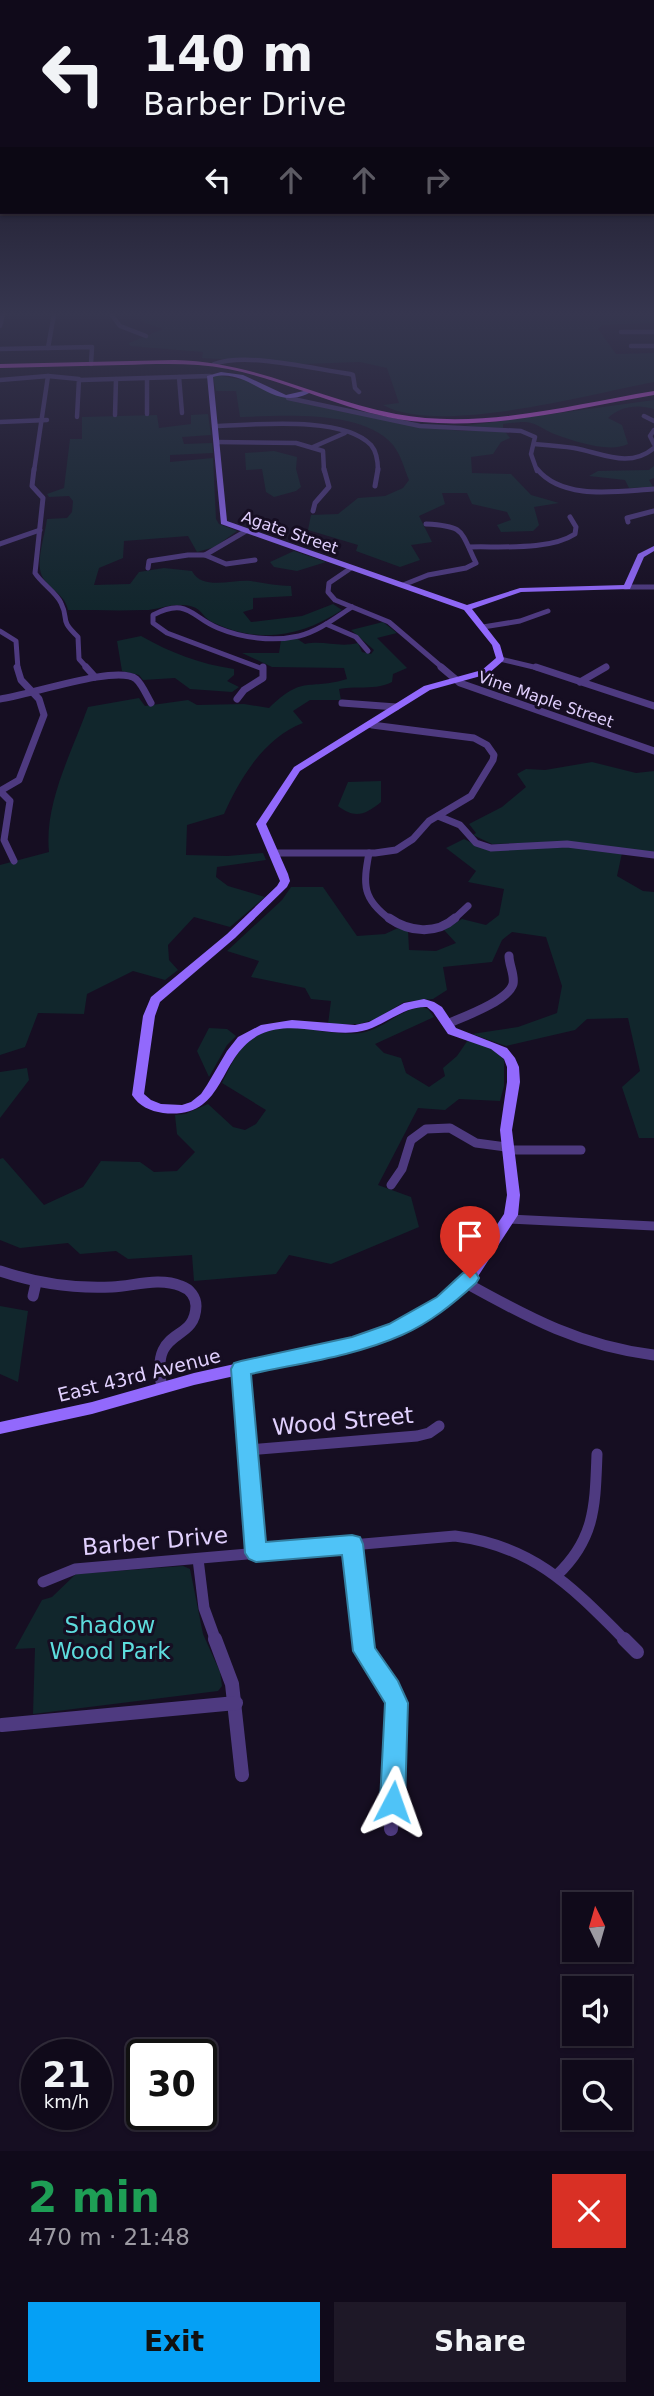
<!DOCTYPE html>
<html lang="en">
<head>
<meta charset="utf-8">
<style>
	:root { --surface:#100a1a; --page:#1e1827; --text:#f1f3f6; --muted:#9c9aa2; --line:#302b39; --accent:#05a0f5 }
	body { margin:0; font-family:"DejaVu Sans",sans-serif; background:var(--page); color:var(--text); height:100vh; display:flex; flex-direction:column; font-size:26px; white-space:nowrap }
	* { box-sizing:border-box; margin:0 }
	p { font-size:23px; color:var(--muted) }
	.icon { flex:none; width:38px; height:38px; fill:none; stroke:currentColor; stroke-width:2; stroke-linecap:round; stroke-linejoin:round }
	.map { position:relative; height:2151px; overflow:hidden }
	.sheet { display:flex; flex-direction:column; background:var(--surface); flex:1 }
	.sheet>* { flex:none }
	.top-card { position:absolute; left:0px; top:0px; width:654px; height:214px; box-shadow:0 2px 5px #0004,0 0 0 2px var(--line); background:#100a1a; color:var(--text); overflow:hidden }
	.needle { width:46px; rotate:355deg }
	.fabs { position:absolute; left:562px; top:1892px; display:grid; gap:14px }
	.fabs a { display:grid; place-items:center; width:70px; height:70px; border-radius:0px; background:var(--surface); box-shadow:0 2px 5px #0004,0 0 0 2px var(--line); font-size:35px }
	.speed { position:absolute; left:21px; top:2039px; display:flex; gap:14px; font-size:35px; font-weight:700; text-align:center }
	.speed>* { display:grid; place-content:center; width:91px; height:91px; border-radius:50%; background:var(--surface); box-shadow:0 2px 5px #0004,0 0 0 2px var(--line); line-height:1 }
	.speed small { font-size:18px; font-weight:400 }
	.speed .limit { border:4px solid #111; border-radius:10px; background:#fff; color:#111 }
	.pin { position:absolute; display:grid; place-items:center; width:60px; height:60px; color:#fff; margin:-72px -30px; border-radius:50% 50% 50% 0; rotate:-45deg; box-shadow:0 0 7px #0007 }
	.pin .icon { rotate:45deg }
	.me { position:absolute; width:77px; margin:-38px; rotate:4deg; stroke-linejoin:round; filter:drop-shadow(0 0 5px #0008) }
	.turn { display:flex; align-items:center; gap:24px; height:147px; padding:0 28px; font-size:32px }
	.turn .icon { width:91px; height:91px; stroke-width:2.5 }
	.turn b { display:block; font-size:49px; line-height:60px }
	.lanes { display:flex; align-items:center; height:66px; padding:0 28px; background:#0003; justify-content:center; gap:35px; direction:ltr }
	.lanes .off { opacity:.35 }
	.round { display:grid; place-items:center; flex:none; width:74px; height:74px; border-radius:0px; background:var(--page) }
	.overview { display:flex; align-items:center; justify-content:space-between; height:119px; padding:0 28px }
	h1 { font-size:42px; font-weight:600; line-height:52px; color:#1e9e55 }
	.action { display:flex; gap:14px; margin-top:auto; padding:14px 28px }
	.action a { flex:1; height:80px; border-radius:0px; background:var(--accent); color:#111; font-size:28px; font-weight:600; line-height:80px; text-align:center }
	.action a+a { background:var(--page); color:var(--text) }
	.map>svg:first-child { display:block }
	.green { fill:#11262c }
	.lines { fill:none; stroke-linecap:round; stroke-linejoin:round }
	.street-far5 { stroke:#4e3a80; stroke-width:4.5 }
	.street-far4 { stroke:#4e3a80; stroke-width:5 }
	.street-far3 { stroke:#4e3a80; stroke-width:7 }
	.street-far2 { stroke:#4e3a80; stroke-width:9 }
	.street-far1 { stroke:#4e3a80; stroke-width:11 }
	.street { stroke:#4e3a80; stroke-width:14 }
	.secondary { fill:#9269fc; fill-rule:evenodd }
	.primary { fill:#e959fc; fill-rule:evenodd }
	.route { fill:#4fc3f7; stroke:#337fa1; stroke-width:2 }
	.labels { text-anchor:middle; stroke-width:6; stroke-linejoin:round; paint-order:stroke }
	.far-street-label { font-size:16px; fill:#e1d0fe; stroke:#160e22 }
	.street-label { font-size:19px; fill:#e1d0fe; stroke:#160e22 }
	.near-street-label { font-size:23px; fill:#e1d0fe; stroke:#160e22 }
	.near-park-label { font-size:23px; fill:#5ddcdd; stroke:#160e22 }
</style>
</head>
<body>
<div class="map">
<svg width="654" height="2151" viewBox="0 0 654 2151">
	<rect width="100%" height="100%" fill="#160e22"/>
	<!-- green -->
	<g class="green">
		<path d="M139,314H654V323L603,325L598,329L616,354L654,353V382C590,394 438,436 383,405L399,403L387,368L360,362L304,364L202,358L203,352L130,346L129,343L163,329L145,323Z"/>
		<path d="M216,375L249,381L296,402L418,427L463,431L504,430L510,438L501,442L493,454L471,457L472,473L511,474L531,495L559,503L534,507L539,525L533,531L501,532L497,525L511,520L507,512L472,504L467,493H442L445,504L419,516L432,542L411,545L420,560L400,567L356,551L358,545L308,530L311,515L338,514L358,498L385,496L403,488L409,480C404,468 401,455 393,445C363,409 281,416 240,417L236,391H216L213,377Z"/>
		<path d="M654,400V409C638,404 620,406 608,418L622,425L628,444C610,453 576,442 557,435C546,432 538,423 526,422C518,422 510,423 503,424V428L464,426Z"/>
		<path d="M208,414L211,435L182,437L184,444L212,443L213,453L170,455V462L213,458L216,519L219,524L237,531L215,547L197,552L188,536L124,541L123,558L99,568L94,585L130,584L139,572L164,568L192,571C202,591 233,579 251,581C264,583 277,586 291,586L292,596L253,598V609L243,612L251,622L302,616L333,604L342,610C300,637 260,644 214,623C199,616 204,606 182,605C169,604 157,610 144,610C119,611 94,610 68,610C65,592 42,587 40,569C38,555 45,534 47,519L67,518L72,512L73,501L69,496L49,497L47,494L64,488L70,439H82V417L157,415L159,428L191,424V415Z"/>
		<polygon points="274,451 297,457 296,469 301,487 296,491 274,497 266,492 262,469 246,470 245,453"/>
		<polygon points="654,466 654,478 649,480 653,487 629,488 625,480 589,476 598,471 649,470"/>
		<polygon points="294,551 326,562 297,571 274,567 270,562"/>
		<path d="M383,622L397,633L377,638L407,668L393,674L392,682C375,691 357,685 339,689L341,700H310L293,711L303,723C265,737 240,778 224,814L187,825L186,855L228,856L263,853L266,860L217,867L216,877L228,886L265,897L230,927L194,917L168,945L169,960L178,970L165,980L133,971L87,994L84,1014L38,1013L25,1047L0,1055V865L49,852C44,803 72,752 88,707L139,698L145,706L188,700L197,705L244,704L269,708C304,674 307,691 347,679L344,668L272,667L242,653H279L281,640L296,638L305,644C324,640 339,648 358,643L362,652L371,654L374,650L351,630Z"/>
		<path d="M141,636C171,653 200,664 234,669V675L227,681L239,687L232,692L190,689L175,678L143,680L139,675L122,671L117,641Z"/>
		<polygon points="592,762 636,773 654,771 654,853 566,842 492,844 473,835 476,833 469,824 502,807 526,787 517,774 526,769 545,770"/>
		<path d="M381,781V802C365,815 355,819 338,806L348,782Z"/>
		<polygon points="464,839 487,850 571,847 622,853 617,876 643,891 654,892 654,1138 639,1138 622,1087 640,1071 628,1018 587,1019 575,1030 506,1046 472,1034 518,1027 557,1013 562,986 546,937 512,932 502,940 492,962 443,967 447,990 433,999 404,1002 376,1019 359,1024 328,1024 331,1001 311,999 305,988 251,977 259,961 227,951 282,900 291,887 323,887 357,936 385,934 398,928 408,931 409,950 436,951 456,943 444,930 462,919 486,925 499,915 504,889 468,882 476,871 446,848"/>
		<path d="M422,1007L428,1009L434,1017L375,1044L384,1053L401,1058L406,1073L429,1087L445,1076L443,1068L457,1056L468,1040L489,1047L504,1059V1086L500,1101L459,1099L445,1110L418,1108L378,1185L411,1197L419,1227L331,1264L289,1255L276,1274L194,1281L192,1255L128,1259L116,1251L80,1254L68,1243L20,1248L0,1240V1159L3,1158L44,1205L83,1187L101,1161L140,1162L154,1172L177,1171L195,1152L177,1134L175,1115L185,1114L208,1104L233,1127L245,1130L256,1124L266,1110L222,1083C238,1052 241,1039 276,1028C304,1025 332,1036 360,1033C383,1030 400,1009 422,1007Z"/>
		<polygon points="209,1028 227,1029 236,1036 227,1045 209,1077 197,1051"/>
		<polygon points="27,1068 29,1080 0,1118 0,1072"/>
		<polygon points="0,1306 28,1311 18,1382 0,1374"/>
		<polygon points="183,1566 190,1569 203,1634 220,1672 222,1686 218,1691 33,1714 35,1648 15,1649 42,1600 52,1597 76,1574"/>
	</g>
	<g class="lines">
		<!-- street-far5 -->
		<g class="street-far5">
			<polyline points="111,314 120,326 146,336"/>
			<polyline points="0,326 3,314"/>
			<polyline points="621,332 654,332"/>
			<polyline points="631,346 654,346"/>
			<polyline points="48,348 54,314"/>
			<polyline points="0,349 92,347 91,364"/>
			<path d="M214,364C248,352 313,369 350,374L353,375L355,388L359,392"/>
			<polyline points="179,377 182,413"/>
			<polyline points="147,378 147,414"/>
			<polyline points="0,380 48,376 79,379 77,417"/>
			<polyline points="81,380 210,376"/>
			<polyline points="288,398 420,426 521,431 535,437 531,454 537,471"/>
			<polyline points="115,415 116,379"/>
			<polyline points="644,416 654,421"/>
			<polyline points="0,422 47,420"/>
			<path d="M215,426C253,425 343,415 371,445C377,452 378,462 378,471"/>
			<polyline points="654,430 650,436 654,444"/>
			<polyline points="217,442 296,443 323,451 324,471"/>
			<path d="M534,444C547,445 561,446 574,448C602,453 629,469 654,448"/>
			<polyline points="313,447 345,433"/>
			<polyline points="34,471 48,376"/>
		</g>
		<!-- street-far4 -->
		<g class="street-far4">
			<path d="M34,469L32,486L43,498L35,573C42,584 56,592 61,603C70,621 58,618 78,637L79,659L88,669"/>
			<path d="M537,469C563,501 618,491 654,489"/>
			<polyline points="375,486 378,469"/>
			<polyline points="313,511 315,503 329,487 324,469"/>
			<polyline points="628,522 627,518 654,511"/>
			<polyline points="0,544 40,530"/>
			<path d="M469,547C500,546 549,551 575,534L576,527L570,517"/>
			<polyline points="205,555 246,531"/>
			<polyline points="148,568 149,561 188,555 205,555 226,564 255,560"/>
			<polyline points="351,568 329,583 328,592 335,600 389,622 444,669"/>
			<path d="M403,585L428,575L466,568L476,563C460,530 465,526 426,524"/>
			<polyline points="625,587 654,587"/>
			<polyline points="326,624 356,637 368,651"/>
			<polyline points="483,627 520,621 548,611"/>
			<polyline points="0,631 16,641 18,669"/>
			<polyline points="500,659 542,669"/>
			<path d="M263,669L167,633L153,623V615C188,597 191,617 218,628C242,638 273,642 299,636C319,631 335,618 352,607"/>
			<polyline points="603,669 606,667"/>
		</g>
		<!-- street-far3 -->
		<g class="street-far3">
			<polyline points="86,667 95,677"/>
			<polyline points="441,667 460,683 654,751"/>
			<polyline points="536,667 654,706"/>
			<polyline points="580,682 606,667"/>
			<path d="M0,699C27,696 117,664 136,679C142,684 147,696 151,703"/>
			<polyline points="237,699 244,690 263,678 263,667"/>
			<polyline points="342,703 396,707"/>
			<polyline points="0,791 19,780 44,715 39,699 21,680 17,667"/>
			<polyline points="0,791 10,801 4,840 14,861"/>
			<polyline points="438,816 460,825 476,843 491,848 567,844 654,855"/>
			<polyline points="273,853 375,853 396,850 413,839 429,821 471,796 493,760 494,755 487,745 474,738 372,725"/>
			<path d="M369,853C363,885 362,899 391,920"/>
			<polyline points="453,920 468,906"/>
		</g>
		<!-- street-far2 -->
		<g class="street-far2">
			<path d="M389,918C409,932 436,935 455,918"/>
			<path d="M447,1024C463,1017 508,1001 513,984C515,975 509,965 509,956"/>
			<polyline points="507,1150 581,1150"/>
			<polyline points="391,1185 402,1169 411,1140 426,1129 450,1128 476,1143 506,1147"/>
			<polyline points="509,1219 654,1226"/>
		</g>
		<!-- street-far1 -->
		<g class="street-far1">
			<path d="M0,1271C36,1283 73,1289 112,1287C134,1286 159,1277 181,1286C190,1289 196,1297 196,1306C195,1345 149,1324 162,1388"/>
			<path d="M466,1283C529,1318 581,1346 654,1355"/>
			<polyline points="33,1296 36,1283"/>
			<polyline points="241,1369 256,1553"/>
			<polyline points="248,1450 417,1436 429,1433 439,1426"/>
			<polyline points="352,1544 361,1641"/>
			<polyline points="198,1559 204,1608 216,1641"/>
			<path d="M557,1575C596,1538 595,1504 597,1454"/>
			<path d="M43,1582L75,1569L455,1536C534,1546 572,1587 626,1641"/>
		</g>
		<!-- street -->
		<g class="street">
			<polyline points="215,1639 232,1684 242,1775"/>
			<path d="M361,1639C367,1664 386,1679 394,1702C404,1731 393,1796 391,1829"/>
			<polyline points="624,1639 637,1652"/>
			<polyline points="2,1725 236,1703"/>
		</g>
		<!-- secondary -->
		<path class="secondary" d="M221,372L243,375L286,395L308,390L311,392C272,414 251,367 213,377L227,521L467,605L520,588L624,585L638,554L654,546V551L644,557L630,589L521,592L472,609L500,645L504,659L503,661L488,674L430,690L300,771L266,824L288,874L290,881L287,887L235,938L160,1002L155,1016L144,1094L151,1100L161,1104L182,1105L191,1102L201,1094L207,1085L227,1051L238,1037L261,1025L292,1020L355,1025L369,1022L404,1003L424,999L434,1002L442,1007L456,1028L507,1048L515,1058L519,1067L520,1082L512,1130L520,1195L518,1215L471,1287L448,1306L401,1334L353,1350L194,1385L92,1414L0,1434V1422L92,1402L194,1373L353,1338L391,1326L438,1298L461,1279L504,1214L507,1195L500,1130L507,1082V1067L504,1059L491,1049L448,1034L433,1012L427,1007C401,1006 382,1029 357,1032C324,1036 292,1020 261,1034C216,1055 228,1120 163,1113C150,1111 139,1106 132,1095L143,1016L151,997L227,934L277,886L280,881L256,824L294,767L424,686L482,670L496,658L492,645L464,610L221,524L207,376Z"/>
		<!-- primary -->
		<path class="primary" d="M175,360C258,362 319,400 396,414C481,430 570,405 654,391V395C578,408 500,429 422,422C355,417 294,382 228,369C193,362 158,364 122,365C81,366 41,367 0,368V364Z"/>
	</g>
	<!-- sky -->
	<linearGradient id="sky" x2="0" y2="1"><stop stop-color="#0c0813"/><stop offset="0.51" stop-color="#36364f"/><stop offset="1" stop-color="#36364f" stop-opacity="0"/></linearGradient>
	<rect width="654" height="615" fill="url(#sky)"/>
	<!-- route -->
	<path class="route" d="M470,1271L476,1273L479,1278L476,1283C454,1303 430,1323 402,1335C355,1356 301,1363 251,1374L266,1542L352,1535L360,1537L363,1544L375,1648L398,1681L408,1703L405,1802L401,1810L393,1814L384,1810L380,1802L385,1703L353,1651L342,1555L256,1562L249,1559L245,1553L231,1369L234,1363L241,1361L352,1337L389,1324L437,1297L463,1273Z"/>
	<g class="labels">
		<!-- far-street labels -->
		<g class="far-street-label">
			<text transform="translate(290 532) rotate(19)" y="6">Agate Street</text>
			<text transform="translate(546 699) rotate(19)" y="6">Vine Maple Street</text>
		</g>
		<!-- street labels -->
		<g class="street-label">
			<text transform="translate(139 1375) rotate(-14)" y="7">East 43rd Avenue</text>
		</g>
		<!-- near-street labels -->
		<g class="near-street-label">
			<text transform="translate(343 1421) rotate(-5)" y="8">Wood Street</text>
			<text transform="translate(155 1541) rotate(-5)" y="8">Barber Drive</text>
		</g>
		<!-- near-park labels -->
		<g class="near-park-label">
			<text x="110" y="1633">Shadow<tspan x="110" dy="26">Wood Park</tspan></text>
		</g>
	</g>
</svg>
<div class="fabs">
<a><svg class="needle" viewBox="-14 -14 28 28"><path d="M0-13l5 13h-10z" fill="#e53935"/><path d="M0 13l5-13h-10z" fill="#9c9aa2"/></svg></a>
<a><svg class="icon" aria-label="sound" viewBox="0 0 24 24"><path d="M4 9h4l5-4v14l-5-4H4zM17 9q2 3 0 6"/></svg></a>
<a><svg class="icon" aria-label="search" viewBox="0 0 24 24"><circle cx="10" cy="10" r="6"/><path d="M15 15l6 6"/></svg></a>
</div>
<div class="speed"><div>21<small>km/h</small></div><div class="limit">30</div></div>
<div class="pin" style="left:470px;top:1278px;background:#d93025"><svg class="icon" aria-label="arrive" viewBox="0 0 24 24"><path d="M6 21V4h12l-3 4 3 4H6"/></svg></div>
<svg class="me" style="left:393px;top:1802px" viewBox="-20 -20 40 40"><path d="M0-17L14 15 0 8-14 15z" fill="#4fc3f7" stroke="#fff" stroke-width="4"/></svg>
<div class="top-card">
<div class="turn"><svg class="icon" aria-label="left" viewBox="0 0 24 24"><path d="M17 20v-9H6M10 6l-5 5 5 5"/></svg><div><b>140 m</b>Barber Drive</div></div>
<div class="lanes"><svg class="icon" aria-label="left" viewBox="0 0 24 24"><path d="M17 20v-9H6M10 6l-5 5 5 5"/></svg><svg class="icon off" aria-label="ahead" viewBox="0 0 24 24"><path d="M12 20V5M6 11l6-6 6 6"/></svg><svg class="icon off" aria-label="ahead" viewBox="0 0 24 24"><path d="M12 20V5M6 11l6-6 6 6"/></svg><svg class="icon off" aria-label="right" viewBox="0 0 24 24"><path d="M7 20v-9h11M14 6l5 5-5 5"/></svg></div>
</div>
</div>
<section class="sheet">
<div class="overview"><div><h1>2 min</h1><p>470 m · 21:48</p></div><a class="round" style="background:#d93025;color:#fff"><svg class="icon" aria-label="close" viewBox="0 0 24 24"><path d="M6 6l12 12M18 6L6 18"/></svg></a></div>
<div class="action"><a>Exit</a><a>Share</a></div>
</section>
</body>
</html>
